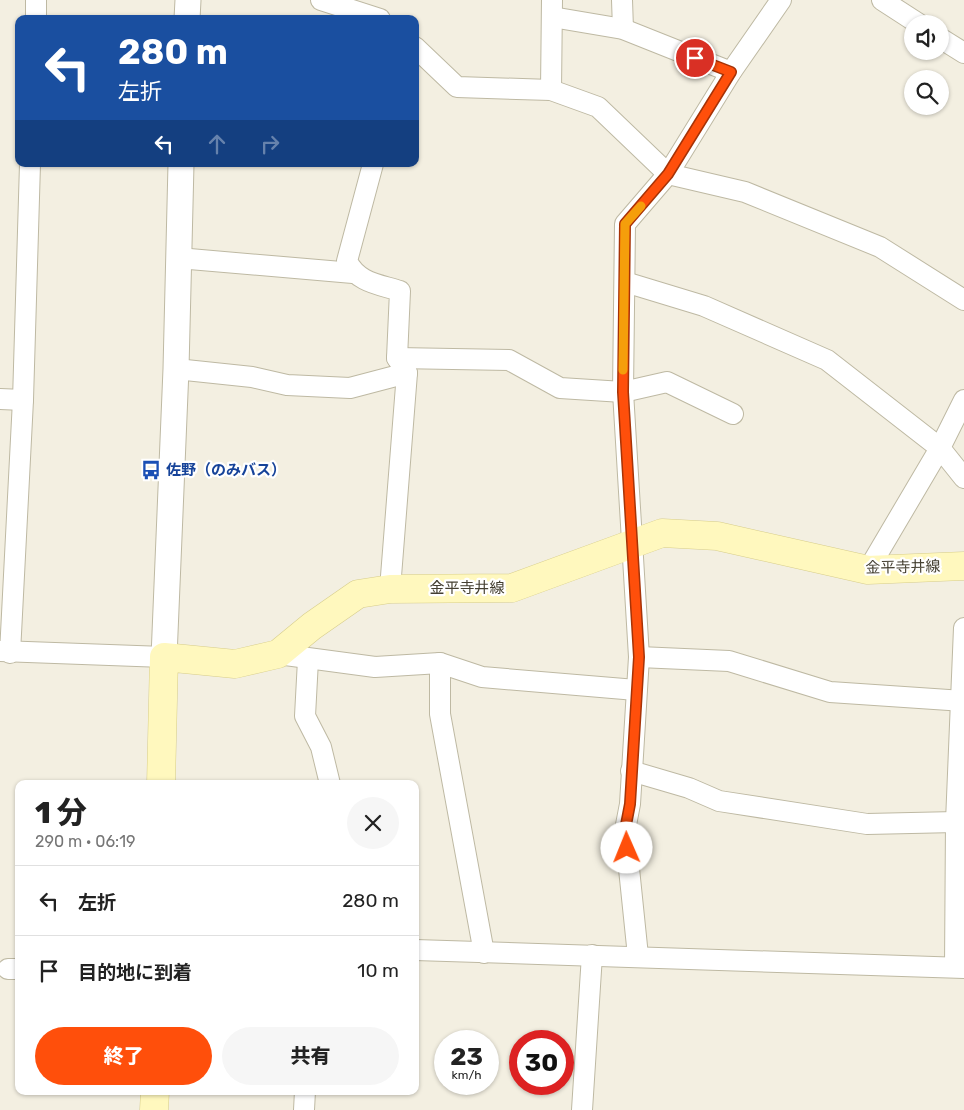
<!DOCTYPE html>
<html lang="ja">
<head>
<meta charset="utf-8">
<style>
	:root { --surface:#fff; --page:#f6f6f6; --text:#222; --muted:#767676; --line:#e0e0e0; --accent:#ff4f0b }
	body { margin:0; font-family:Rubik,"Noto Sans JP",sans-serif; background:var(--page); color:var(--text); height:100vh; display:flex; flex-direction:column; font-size:19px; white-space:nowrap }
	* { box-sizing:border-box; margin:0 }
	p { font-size:16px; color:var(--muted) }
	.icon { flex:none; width:28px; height:28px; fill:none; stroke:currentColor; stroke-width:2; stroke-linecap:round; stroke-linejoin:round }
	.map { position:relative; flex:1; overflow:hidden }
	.side { position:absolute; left:15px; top:780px; width:404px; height:315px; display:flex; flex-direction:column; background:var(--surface); border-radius:10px; box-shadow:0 1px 4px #0004 }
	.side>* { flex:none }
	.top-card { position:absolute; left:15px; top:15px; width:404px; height:152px; border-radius:10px; box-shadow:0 1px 4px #0004; background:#1a4fa0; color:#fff; overflow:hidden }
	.tools { position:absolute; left:904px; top:15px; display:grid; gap:10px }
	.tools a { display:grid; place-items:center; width:45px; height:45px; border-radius:50%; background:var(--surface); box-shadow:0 1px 4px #0004; font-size:25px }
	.speed { position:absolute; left:434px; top:1030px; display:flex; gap:10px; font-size:25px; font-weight:700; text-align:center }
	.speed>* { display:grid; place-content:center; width:65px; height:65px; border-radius:50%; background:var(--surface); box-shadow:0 1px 4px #0004; line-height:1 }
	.speed small { font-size:12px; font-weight:400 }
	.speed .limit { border:8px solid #d22; background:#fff; color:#111 }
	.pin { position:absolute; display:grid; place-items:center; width:42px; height:42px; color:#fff; margin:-21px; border:2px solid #fff; border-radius:50%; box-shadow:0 1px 5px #0007 }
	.me { position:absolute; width:55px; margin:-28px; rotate:359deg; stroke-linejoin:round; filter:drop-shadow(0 0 4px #0008) }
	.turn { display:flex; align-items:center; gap:18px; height:105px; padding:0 20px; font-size:22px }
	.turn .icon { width:65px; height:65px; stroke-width:2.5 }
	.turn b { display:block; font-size:35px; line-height:42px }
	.lanes { display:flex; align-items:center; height:48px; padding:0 20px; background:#0003; justify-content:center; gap:25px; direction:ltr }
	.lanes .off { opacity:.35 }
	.round { display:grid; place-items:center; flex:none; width:52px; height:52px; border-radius:26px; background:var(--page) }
	.overview { display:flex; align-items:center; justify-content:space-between; height:85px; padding:0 20px }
	h1 { font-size:30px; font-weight:800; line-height:38px }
	.primary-button { display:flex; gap:10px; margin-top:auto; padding:10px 20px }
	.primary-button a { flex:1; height:58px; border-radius:30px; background:var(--accent); color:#fff; font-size:20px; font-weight:800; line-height:58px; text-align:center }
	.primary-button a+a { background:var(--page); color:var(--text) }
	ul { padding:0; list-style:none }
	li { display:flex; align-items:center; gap:15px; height:70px; padding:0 20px; border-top:1px solid var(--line) }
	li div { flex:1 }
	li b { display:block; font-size:19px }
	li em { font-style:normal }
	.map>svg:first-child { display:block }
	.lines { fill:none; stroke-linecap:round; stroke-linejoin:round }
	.minor-casing { stroke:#beb9a3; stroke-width:22 }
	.tertiary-casing { stroke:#beb9a3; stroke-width:27 }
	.secondary-casing { stroke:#d7cd8b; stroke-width:29 }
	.minor { stroke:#fff; stroke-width:20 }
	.tertiary { stroke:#fff; stroke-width:25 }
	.secondary { stroke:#fff8be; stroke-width:28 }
	.route-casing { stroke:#a63307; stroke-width:12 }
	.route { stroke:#ff4f0b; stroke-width:9 }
	.slow { stroke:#f59e0b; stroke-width:9 }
	.labels { text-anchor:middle; stroke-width:4.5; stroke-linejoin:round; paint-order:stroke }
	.transit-label { font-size:15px; font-weight:bold; fill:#164399; stroke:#fff; text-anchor:start }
	.street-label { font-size:15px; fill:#443f31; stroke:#fff }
</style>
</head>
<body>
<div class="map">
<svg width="964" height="1110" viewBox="0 0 964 1110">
	<rect width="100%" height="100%" fill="#f3efe1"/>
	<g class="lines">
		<defs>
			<g id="minor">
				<polyline points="321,0 380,19"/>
				<polyline points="622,0 623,29"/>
				<polyline points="882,0 919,24"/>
				<polyline points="552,17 623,29 731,72"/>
				<polyline points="36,19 36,0"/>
				<polyline points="940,38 964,53"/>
				<polyline points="415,47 457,87 551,90 598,107 668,174 745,192 880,247 964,300"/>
				<polyline points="551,90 552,0"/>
				<path d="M373,164L347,261C358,283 378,284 400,291L397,358L407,373L390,589"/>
				<polyline points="178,258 353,273"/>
				<polyline points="625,282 704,306 827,360 940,448 964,478"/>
				<polyline points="397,358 509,360 560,388 623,392 667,382 733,414"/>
				<polyline points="176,369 252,377 287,385 350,388 407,373"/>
				<polyline points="0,399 23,400"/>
				<polyline points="868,570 940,448 964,400"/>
				<polyline points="0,651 164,657"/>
				<polyline points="10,653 23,400 30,164"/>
				<polyline points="278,654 375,667 440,663 482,677 636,690"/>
				<polyline points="639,657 729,661 830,692 964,701"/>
				<polyline points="308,660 305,716 321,747 330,784"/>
				<polyline points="440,663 440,714 484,953"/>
				<polyline points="631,771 689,788 719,801 867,824 956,822"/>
				<polyline points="415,950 964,968"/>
				<polyline points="638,956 625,830 630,804 639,657 623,392 625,224 668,174 731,72 781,0"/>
				<polyline points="955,967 956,822 964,628"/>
				<polyline points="8,969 19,969"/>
				<polyline points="304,1110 305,1091"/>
				<polyline points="582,1110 592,955"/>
			</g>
			<g id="tertiary">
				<polyline points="187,19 188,0"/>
				<polyline points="164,657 176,369 181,164"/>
			</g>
			<g id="secondary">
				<polyline points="161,784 164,657 235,664 278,654 312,626 358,594 390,589 512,588 662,533 717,536 868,570 964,566"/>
				<polyline points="154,1110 155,1091"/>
			</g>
		</defs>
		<!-- minor casing -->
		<use href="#minor" class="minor-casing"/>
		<!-- tertiary casing -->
		<use href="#tertiary" class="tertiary-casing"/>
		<!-- secondary casing -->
		<use href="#secondary" class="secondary-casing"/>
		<!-- minor -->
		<use href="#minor" class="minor"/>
		<!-- tertiary -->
		<use href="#tertiary" class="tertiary"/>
		<!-- secondary -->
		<use href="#secondary" class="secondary"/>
	</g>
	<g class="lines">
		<defs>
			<polyline id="route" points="627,848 625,830 630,804 639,657 623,392 625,224 668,174 731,72 695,58"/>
		</defs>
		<!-- route casing -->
		<use href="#route" class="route-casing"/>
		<!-- route -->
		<use href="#route" class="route"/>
		<!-- slow -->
		<polyline class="slow" points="623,370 625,224 641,206"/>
	</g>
	<!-- icons -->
	<defs>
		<symbol id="bus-bare" viewBox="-9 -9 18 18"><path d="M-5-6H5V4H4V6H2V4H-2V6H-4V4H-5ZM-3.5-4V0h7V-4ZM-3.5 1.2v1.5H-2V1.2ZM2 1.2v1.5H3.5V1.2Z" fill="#1a4fb4" stroke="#fff" stroke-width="2.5" paint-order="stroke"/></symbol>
	</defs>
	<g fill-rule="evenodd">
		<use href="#bus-bare" x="137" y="456" width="28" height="28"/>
	</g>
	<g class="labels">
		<!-- transit labels -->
		<g class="transit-label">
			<text x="166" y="475">佐野（のみバス）</text>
		</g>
		<!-- street labels -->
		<g class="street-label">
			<text transform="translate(903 567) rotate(-1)" y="5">金平寺井線</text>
			<text x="467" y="593">金平寺井線</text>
		</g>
	</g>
</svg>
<div class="tools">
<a><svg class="icon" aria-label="sound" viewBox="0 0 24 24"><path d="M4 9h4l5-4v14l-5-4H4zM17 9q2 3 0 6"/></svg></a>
<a><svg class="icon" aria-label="search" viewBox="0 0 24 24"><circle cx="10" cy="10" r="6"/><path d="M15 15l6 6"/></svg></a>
</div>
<div class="speed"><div>23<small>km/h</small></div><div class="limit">30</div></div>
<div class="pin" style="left:695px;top:58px;background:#d93025"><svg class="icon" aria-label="arrive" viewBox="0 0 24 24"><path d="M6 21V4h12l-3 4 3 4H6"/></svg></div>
<svg class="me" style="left:627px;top:848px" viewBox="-20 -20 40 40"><circle r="19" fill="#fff"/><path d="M0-13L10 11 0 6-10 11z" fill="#ff4f0b"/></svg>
<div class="top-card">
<div class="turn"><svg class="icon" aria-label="left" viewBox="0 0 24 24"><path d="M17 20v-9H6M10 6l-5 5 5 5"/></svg><div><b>280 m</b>左折</div></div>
<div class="lanes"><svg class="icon" aria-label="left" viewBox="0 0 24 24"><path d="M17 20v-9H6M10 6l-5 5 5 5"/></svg><svg class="icon off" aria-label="ahead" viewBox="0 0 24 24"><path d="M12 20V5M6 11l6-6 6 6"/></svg><svg class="icon off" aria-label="right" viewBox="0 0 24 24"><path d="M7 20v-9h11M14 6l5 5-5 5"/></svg></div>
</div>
<section class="side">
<div class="overview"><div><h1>1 分</h1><p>290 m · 06:19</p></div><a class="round"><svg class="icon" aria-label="close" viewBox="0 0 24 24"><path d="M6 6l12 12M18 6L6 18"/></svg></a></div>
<ul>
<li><svg class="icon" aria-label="left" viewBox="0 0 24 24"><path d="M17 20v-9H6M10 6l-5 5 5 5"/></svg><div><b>左折</b></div><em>280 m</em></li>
<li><svg class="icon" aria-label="arrive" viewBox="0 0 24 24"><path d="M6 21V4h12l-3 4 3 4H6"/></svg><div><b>目的地に到着</b></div><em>10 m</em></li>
</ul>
<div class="primary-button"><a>終了</a><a>共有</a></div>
</section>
</div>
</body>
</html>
